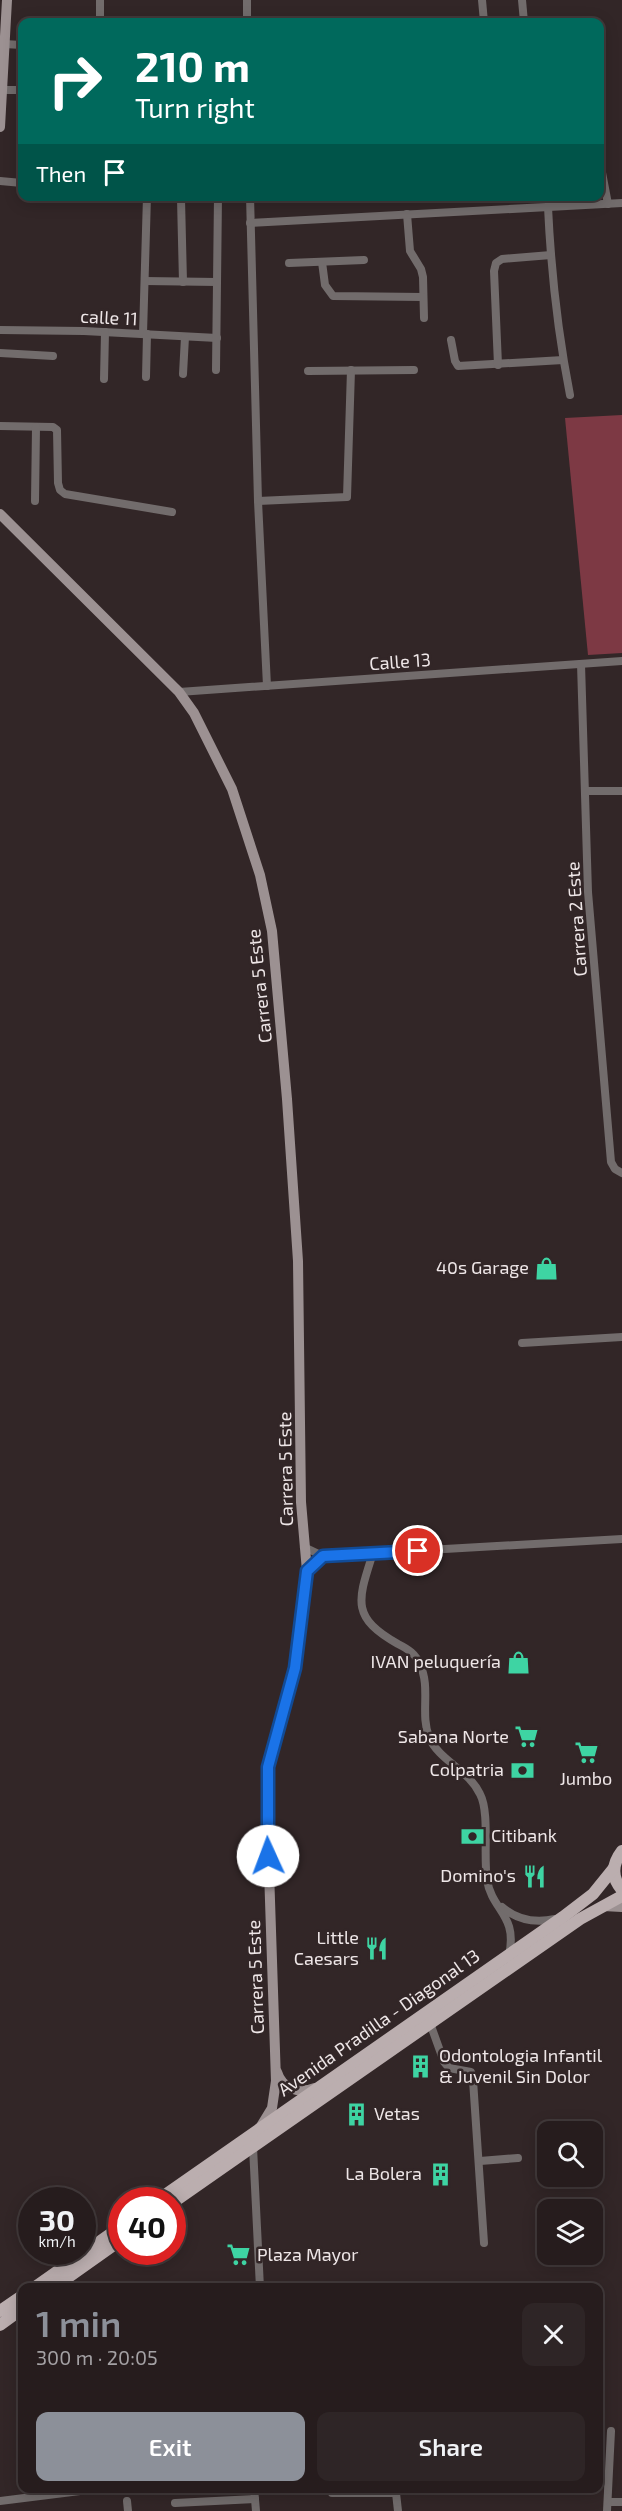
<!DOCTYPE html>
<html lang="en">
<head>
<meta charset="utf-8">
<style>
	:root { --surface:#261c1d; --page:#2e2526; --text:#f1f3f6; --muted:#a4a1a4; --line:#423a3b; --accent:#8c9099 }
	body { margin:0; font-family:"Exo 2",sans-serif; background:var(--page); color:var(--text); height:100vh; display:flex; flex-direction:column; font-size:22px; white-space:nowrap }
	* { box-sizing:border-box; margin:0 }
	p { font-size:20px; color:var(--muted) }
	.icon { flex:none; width:33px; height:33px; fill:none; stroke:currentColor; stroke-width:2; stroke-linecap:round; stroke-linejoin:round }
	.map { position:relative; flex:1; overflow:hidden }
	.sheet { position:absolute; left:18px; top:2283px; width:585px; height:210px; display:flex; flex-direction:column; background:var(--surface); border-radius:12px; box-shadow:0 3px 15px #0003,0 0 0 2px var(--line) }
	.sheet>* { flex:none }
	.guide { position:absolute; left:18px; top:18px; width:586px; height:183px; border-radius:12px; box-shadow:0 3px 15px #0003,0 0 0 2px var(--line); background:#00695c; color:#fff; overflow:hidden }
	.fabs { position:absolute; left:537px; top:2121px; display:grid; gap:12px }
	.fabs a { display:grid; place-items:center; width:66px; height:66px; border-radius:12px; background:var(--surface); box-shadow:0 3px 15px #0003,0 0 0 2px var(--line); font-size:30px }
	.speed { position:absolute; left:18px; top:2187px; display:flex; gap:12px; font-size:30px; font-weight:700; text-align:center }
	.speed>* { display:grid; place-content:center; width:78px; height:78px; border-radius:50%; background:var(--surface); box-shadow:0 3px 15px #0003,0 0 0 2px var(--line); line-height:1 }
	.speed small { font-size:15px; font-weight:400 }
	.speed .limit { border:9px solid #d22; background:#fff; color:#111 }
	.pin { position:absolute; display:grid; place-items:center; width:51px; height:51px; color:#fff; margin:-26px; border:3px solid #fff; border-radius:50%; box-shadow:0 2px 6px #0007 }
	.me { position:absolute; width:66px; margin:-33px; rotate:358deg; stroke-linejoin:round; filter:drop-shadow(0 0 4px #0008) }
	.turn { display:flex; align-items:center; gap:21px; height:126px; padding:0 18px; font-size:27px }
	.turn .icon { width:78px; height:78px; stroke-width:2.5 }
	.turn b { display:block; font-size:42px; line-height:51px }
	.then { display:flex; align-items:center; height:57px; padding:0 18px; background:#0003; gap:12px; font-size:22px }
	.round { display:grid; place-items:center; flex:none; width:63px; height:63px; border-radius:12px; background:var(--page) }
	.overview { display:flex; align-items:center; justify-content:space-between; height:102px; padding:0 18px }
	h1 { font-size:36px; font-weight:600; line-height:45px; color:var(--accent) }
	.primary-button { display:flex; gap:12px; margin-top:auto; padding:12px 18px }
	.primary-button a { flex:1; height:69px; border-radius:12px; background:var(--accent); color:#fff; font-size:24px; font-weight:600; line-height:69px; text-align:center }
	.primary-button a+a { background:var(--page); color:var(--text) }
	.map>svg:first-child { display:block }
	.park { fill:#7d3944 }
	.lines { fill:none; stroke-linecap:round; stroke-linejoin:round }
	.street { stroke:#726c6c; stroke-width:8 }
	.secondary { stroke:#9c9192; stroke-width:10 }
	.primary { stroke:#bbaeaf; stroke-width:12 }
	.route-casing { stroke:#114b97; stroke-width:15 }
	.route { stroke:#1a73e8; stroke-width:10 }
	.labels { text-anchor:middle; stroke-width:5; stroke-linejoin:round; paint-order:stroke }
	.street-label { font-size:18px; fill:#eee6e7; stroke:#322627 }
	.poi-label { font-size:18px; fill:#eee6e7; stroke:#322627; text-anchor:end }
</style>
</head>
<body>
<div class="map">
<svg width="622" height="2511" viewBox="0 0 622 2511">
	<rect width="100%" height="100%" fill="#322627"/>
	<!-- park -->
	<polygon class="park" points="622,415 622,653 588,655 565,418"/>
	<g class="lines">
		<!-- street -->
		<g class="street">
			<polyline points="247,0 247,22"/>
			<polyline points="482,0 484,22"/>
			<polyline points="522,0 524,22"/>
			<polyline points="100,22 100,0"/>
			<polyline points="4,44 22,45"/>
			<polyline points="2,90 22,90"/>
			<polyline points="600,162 608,204"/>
			<polyline points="0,181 22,183"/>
			<polyline points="250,196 258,501 267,686"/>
			<polyline points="181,199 183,282"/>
			<path d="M548,207C551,270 558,334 570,395"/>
			<polyline points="407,214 410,251 421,269 423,277 424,318"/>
			<polyline points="250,223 622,203"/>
			<polyline points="322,262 325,285 333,296 423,297"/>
			<polyline points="289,263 364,260"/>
			<polyline points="145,281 217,282"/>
			<polyline points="0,330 84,331 217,338"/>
			<polyline points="143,334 147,196"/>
			<polyline points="451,340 455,361 458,366 563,360"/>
			<polyline points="0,353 53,356"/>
			<polyline points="498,365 494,271 496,263 502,259 551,255"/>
			<polyline points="216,370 218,196"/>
			<polyline points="308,371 414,370"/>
			<polyline points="183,374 185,337"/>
			<polyline points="146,377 147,334"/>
			<polyline points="104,379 105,332"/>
			<polyline points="0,426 53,427 57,430 58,483 60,490 65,494 172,512"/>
			<polyline points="35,501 36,427"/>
			<polyline points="258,501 347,497 351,370"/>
			<polyline points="581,664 588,892 611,1162 615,1169 622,1173"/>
			<polyline points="179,692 622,661"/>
			<polyline points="585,791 622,791"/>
			<polyline points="522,1343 622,1337"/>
			<polyline points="304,1547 323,1556 622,1539"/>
			<path d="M373,1553C358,1600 350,1617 398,1644C408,1649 416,1654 420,1665C431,1687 420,1714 429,1737C439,1761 469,1770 480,1794C490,1813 483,1856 487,1880C492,1911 518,1915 509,1955"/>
			<polyline points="307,1571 323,1556"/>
			<path d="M502,1907C517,1920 536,1923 555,1919"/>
			<polyline points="430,2023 444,2062 449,2068 471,2072 473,2080 484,2243"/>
			<polyline points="253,2147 260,2288"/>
			<polyline points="480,2161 518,2158"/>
			<polyline points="254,2488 256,2511"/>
			<polyline points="332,2493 396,2493 398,2511"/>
			<polyline points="0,2501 80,2491"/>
			<polyline points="127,2501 128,2511"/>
			<polyline points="608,2502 622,2502"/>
			<polyline points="175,2503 255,2499"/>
			<polyline points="607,2511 611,2431"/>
		</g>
		<!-- secondary -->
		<g class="secondary">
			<polyline points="0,127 7,0"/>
			<polyline points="0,514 179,692 194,713 232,789 260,875 272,931 287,1099 298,1261 301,1502 307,1571 295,1668 266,1780 276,2081 272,2108 261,2126"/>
			<polyline points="603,1906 622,1907"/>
			<path d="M277,2072C282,2089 299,2094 315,2088"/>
		</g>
		<!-- primary -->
		<g class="primary">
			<path d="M622,1851C612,1864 611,1877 622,1890"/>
			<polyline points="158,2200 563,1917 593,1894 614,1868"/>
			<polyline points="172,2203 580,1919 622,1896"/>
			<polyline points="34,2288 122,2226"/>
			<polyline points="53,2288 122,2239"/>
			<polyline points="0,2311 22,2296"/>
			<polyline points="0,2325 22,2309"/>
		</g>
	</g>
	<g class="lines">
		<defs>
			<polyline id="route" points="268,1856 268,1767 295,1668 307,1571 323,1556 418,1551"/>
		</defs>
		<!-- route casing -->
		<use href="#route" class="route-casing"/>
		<!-- route -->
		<use href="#route" class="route"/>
	</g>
	<!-- icons -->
	<defs>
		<symbol id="shop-bare" viewBox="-9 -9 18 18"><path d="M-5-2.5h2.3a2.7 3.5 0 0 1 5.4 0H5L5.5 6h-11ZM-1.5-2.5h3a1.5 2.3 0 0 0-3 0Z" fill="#3ed4a3" stroke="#322627" stroke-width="2.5" paint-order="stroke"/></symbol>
		<symbol id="supermarket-bare" viewBox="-9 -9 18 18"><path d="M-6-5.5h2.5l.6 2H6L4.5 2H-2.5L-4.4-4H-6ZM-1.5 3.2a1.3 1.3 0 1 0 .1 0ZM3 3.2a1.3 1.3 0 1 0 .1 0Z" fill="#3ed4a3" stroke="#322627" stroke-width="2.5" paint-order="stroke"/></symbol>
		<symbol id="bank-bare" viewBox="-9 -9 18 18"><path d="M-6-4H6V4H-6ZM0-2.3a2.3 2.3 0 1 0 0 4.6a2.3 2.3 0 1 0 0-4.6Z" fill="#3ed4a3" stroke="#322627" stroke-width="2.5" paint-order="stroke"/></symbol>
		<symbol id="restaurant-bare" viewBox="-9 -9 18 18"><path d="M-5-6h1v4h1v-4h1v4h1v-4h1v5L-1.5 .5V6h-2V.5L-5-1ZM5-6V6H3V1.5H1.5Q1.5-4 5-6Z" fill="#3ed4a3" stroke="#322627" stroke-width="2.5" paint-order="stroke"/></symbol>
		<symbol id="building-bare" viewBox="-9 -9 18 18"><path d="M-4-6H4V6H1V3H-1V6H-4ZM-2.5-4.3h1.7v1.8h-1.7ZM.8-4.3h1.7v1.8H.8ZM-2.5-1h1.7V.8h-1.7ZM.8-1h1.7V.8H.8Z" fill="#3ed4a3" stroke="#322627" stroke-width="2.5" paint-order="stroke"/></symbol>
	</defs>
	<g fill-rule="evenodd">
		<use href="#shop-bare" x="530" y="1252" width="33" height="33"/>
		<use href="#shop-bare" x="502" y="1646" width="33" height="33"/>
		<use href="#supermarket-bare" x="510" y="1720" width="33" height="33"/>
		<use href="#supermarket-bare" x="570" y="1736" width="33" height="33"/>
		<use href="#bank-bare" x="506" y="1754" width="33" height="33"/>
		<use href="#bank-bare" x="456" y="1820" width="33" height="33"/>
		<use href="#restaurant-bare" x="518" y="1860" width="33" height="33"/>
		<use href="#restaurant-bare" x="360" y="1932" width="33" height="33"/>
		<use href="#building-bare" x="404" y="2050" width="33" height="33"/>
		<use href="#building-bare" x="340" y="2098" width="33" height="33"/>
		<use href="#building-bare" x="424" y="2158" width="33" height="33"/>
		<use href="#supermarket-bare" x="222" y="2238" width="33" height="33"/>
	</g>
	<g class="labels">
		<!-- street labels -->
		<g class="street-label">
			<text transform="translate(109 318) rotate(3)" y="6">calle 11</text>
			<text transform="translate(400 662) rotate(-4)" y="6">Calle 13</text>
			<text transform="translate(577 919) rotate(-94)" y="6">Carrera 2 Este</text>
			<text transform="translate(260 986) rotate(-96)" y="6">Carrera 5 Este</text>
			<text transform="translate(286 1469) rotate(-91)" y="6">Carrera 5 Este</text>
			<text transform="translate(256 1977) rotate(-92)" y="6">Carrera 5 Este</text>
			<text transform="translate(379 2023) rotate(-35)" y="6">Avenida Pradilla - Diagonal 13</text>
		</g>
		<!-- poi labels -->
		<g class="poi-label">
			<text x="529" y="1274">40s Garage</text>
			<text x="501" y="1668">IVAN peluquería</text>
			<text x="509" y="1743">Sabana Norte</text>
			<text x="504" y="1776">Colpatria</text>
			<text x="586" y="1785" text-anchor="middle">Jumbo</text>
			<text x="491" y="1842" text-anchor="start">Citibank</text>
			<text x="516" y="1882">Domino's</text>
			<text x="359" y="1944">Little<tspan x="359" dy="21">Caesars</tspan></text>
			<text x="439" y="2062" text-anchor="start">Odontologia Infantil<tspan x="439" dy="21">&amp; Juvenil Sin Dolor</tspan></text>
			<text x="374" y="2120" text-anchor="start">Vetas</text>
			<text x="422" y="2180">La Bolera</text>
			<text x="257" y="2261" text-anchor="start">Plaza Mayor</text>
		</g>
	</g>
</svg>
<div class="fabs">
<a><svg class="icon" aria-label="search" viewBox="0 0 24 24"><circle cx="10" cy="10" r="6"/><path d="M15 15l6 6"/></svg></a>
<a><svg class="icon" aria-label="layers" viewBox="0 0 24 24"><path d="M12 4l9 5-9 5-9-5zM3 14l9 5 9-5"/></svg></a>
</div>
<div class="speed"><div>30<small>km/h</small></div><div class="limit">40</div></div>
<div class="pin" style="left:418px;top:1551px;background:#d93025"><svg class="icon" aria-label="arrive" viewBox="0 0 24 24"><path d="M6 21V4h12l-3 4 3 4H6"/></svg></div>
<svg class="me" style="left:268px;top:1856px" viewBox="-20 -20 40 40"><circle r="19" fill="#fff"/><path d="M0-13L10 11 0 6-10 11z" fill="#1a73e8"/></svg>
<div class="guide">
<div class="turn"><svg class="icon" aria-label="right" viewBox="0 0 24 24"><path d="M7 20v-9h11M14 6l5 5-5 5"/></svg><div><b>210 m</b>Turn right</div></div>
<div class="then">Then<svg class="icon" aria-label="arrive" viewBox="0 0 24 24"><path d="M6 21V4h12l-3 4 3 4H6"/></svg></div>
</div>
<section class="sheet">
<div class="overview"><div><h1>1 min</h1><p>300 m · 20:05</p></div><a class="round"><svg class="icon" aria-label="close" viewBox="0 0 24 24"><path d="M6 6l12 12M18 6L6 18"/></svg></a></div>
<div class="primary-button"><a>Exit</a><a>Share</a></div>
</section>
</div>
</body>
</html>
